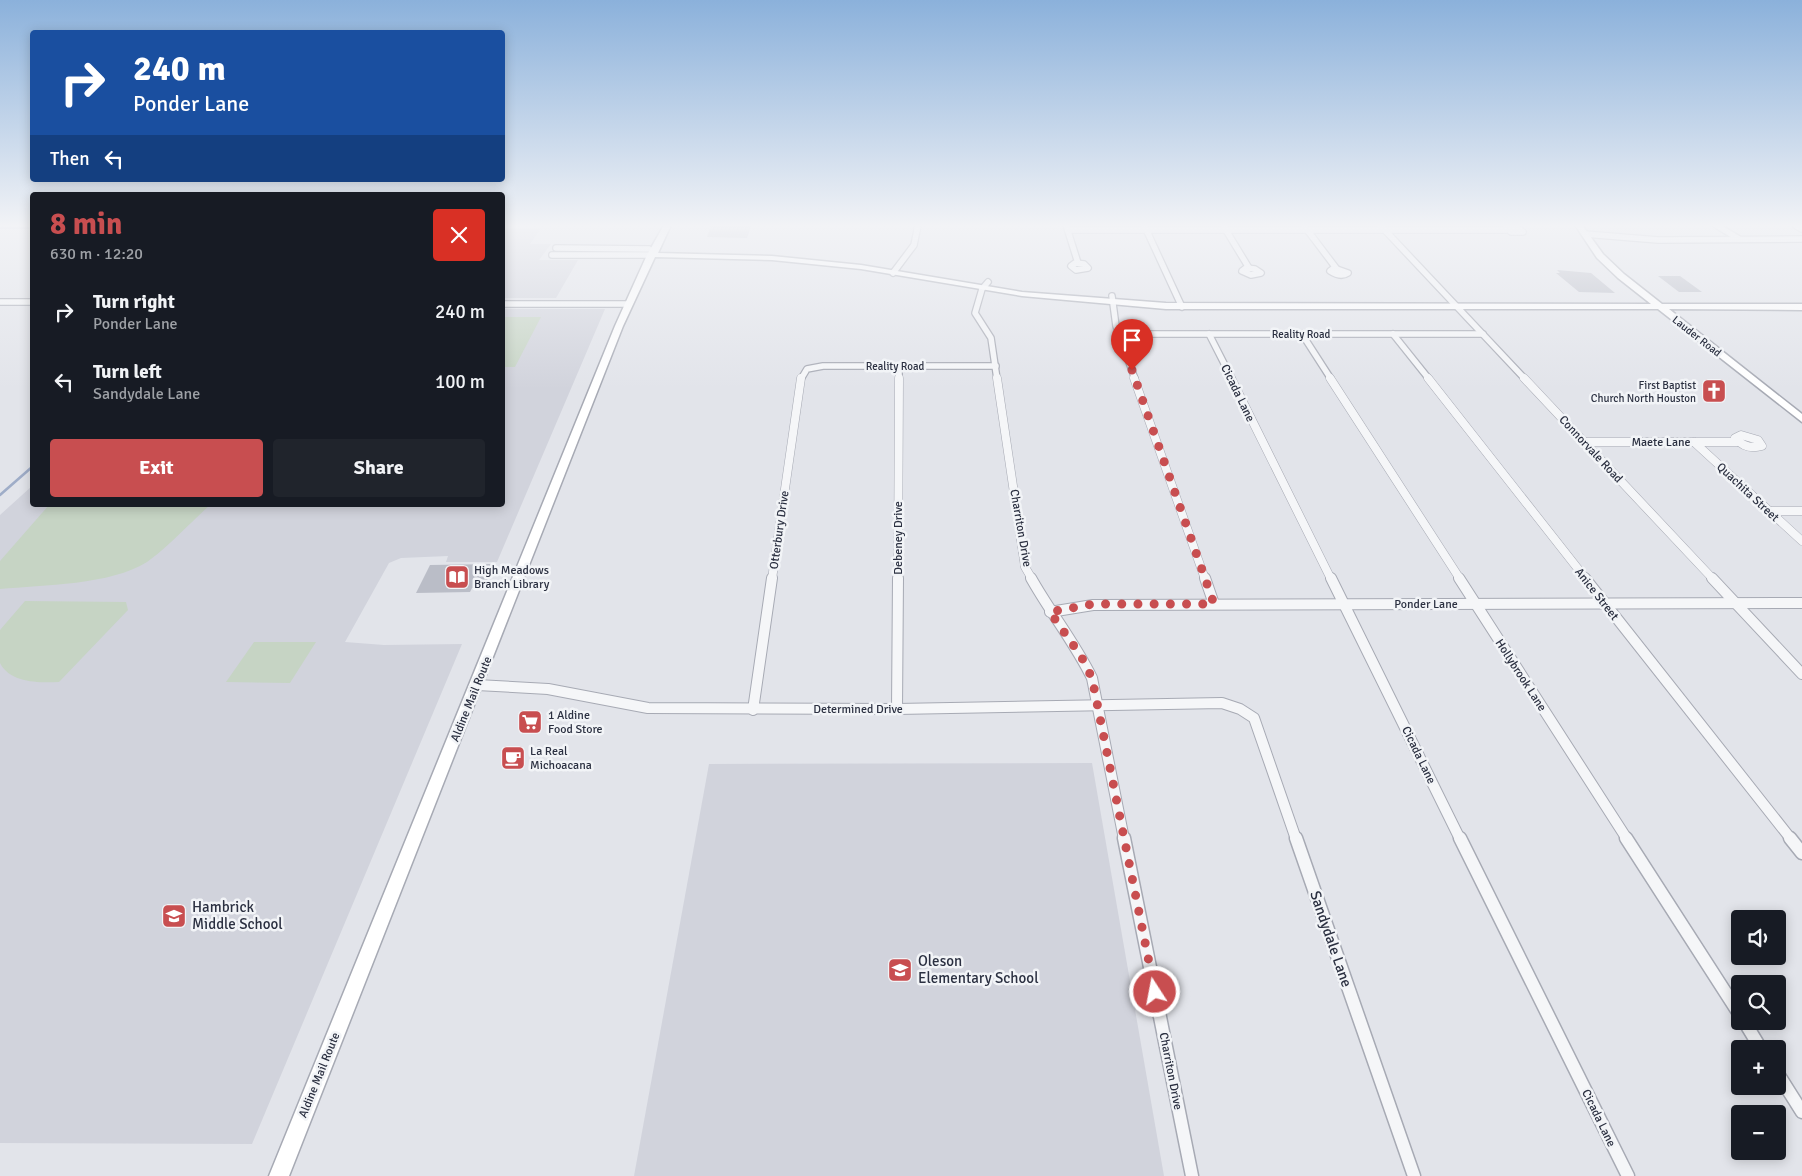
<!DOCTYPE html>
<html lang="en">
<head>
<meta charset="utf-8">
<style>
	:root { --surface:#171b24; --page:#20242c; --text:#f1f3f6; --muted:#9ea1a6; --accent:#c84e50 }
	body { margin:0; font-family:Signika,sans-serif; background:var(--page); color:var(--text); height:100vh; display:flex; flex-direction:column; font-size:19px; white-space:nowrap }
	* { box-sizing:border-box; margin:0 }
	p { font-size:16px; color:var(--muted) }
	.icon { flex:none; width:28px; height:28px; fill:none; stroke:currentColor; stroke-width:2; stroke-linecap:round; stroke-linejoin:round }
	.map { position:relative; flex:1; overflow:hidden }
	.details { position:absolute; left:30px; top:192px; width:475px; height:315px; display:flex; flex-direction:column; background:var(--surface); border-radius:5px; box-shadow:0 2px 12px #0003 }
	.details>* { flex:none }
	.hud { position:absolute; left:30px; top:30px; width:475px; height:152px; border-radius:5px; box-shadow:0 2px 12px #0003; background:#1a4fa0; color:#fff; overflow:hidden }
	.controls { position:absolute; left:1731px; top:910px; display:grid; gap:10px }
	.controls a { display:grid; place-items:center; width:55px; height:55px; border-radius:5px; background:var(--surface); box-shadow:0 2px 12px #0003; font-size:25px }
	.pin { position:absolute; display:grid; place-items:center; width:42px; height:42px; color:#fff; margin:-51px -21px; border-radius:50% 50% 50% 0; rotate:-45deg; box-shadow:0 0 5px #0007 }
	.pin .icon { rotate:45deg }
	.me { position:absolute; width:55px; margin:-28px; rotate:349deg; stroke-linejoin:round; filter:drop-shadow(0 0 4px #0008) }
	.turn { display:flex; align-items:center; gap:18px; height:105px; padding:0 20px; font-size:22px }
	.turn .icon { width:65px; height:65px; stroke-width:2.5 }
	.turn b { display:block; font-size:35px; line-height:42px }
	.then { display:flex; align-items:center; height:48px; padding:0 20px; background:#0003; gap:10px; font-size:19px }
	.round { display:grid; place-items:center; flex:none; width:52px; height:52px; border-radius:5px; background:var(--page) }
	.summary { display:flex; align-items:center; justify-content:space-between; height:85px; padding:0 20px }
	h1 { font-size:30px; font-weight:700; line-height:38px; color:var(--accent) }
	.action { display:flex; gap:10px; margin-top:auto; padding:10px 20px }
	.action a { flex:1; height:58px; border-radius:5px; background:var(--accent); color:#fff; font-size:20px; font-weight:700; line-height:58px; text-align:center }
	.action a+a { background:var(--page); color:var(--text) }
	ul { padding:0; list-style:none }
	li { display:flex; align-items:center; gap:15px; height:70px; padding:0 20px }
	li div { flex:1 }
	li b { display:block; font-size:19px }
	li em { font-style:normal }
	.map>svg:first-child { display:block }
	.built { fill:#d1d3dc }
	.green { fill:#c6d4c4 }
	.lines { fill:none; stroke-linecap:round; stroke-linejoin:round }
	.stream-far1 { stroke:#9fadc8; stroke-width:2 }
	.stream { stroke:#9fadc8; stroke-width:2.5 }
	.building { fill:#babdc7 }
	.minor-far3-casing { stroke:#a7aab4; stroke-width:8 }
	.minor-far2-casing { stroke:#a7aab4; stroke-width:9 }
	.minor-far1-casing { stroke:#a7aab4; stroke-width:12 }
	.minor-casing { stroke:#a7aab4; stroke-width:15 }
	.secondary-casing { stroke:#a7aab4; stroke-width:3 }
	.minor-far3 { stroke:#f5f6f8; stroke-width:5.5 }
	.minor-far2 { stroke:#f5f6f8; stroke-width:8 }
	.minor-far1 { stroke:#f5f6f8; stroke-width:10 }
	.minor { stroke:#f5f6f8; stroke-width:12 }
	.secondary { fill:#fff; fill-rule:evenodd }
	.route { stroke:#c84e50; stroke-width:9; stroke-dasharray:0 16.2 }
	.labels { text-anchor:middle; stroke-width:5; stroke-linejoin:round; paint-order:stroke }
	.far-street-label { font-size:11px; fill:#2b3041; stroke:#f2f4f7 }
	.far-poi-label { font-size:11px; fill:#2b3041; stroke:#f2f4f7; text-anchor:end }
	.street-label { font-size:12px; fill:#2b3041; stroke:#f2f4f7 }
	.poi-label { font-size:12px; fill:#2b3041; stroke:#f2f4f7; text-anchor:start }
	.near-poi-label { font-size:15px; fill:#2b3041; stroke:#f2f4f7; text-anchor:start }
	.near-street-label { font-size:15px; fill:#2b3041; stroke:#f2f4f7 }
</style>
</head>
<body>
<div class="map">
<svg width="1802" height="1176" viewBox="0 0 1802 1176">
	<rect width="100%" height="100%" fill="#e2e4ea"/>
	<!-- built -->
	<g class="built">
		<polygon points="503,228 541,228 530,244 551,244 539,260 578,260 556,298 503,298"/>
		<polygon points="503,309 605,309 497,562 446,562 448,556 401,558 389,563 345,642 384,645 462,644 252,1144 0,1143 0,515 32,486 32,505 502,505"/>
		<polygon points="1092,763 1164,1176 634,1176 709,764"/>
	</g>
	<!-- green -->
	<g class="green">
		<polygon points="541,317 515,367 503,367 503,317"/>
		<path d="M49,505H210C191,522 166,549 147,562C111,585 43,585 0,589V561Z"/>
		<path d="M25,601L126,602L128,610L59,682C39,683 10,683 0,663V630Z"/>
		<polygon points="254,642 316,642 290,683 226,682"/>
	</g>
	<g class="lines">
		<!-- stream-far1 -->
		<g class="stream-far1">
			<polyline points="502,225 539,225"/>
			<polyline points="0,228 32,228"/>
		</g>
		<!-- stream -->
		<polyline class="stream" points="0,495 32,467"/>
	</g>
	<!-- building -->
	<g class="building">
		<polygon points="711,226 751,226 747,238 707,237"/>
		<polygon points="1557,270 1591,273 1615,293 1579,292 1556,273 1560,273"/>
		<polygon points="1658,276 1680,276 1702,292 1679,292"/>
		<polygon points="495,564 484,588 472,588 470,592 416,593 430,565"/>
	</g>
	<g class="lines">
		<defs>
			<g id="minor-far3">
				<polyline points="1066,225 1078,263"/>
				<polyline points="1380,225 1525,379"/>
				<polyline points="1716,225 1739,239"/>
				<polyline points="1795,225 1802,229"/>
				<polyline points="1145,227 1182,307"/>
				<polyline points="1224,227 1249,268"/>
				<polyline points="1305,227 1336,268"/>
				<polygon points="1506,227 1518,228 1523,232 1511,232"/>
				<polyline points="1068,230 1506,230"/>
				<polyline points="1585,234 1658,240 1802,239"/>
				<polyline points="556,248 649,249"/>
				<polyline points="552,255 651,255"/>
				<polygon points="1075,263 1084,264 1088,268 1076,270 1071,266"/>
				<polygon points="1246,268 1255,269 1261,273 1251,275 1242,271"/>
				<path d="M1334,268L1348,273C1342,277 1336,275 1330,271Z"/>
				<polyline points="893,273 914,245 918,225"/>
				<polyline points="988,282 982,289 975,313 991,338 997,379"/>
				<polyline points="1112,296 1116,326 1135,379"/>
				<polyline points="0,302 32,302"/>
				<polyline points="502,304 628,304"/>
				<polyline points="1119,334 1483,334"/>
				<polyline points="1209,334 1232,379"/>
				<polyline points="1302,334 1331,379"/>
				<polyline points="1393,334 1429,379"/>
				<polyline points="801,379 807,369 823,366 996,366"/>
				<polyline points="899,379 899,366"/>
			</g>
			<g id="minor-far2">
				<polyline points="997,378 1025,567 1032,579"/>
				<polyline points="1134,378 1205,579"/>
				<polyline points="1231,378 1331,579"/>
				<polyline points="1330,378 1460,579"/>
				<polyline points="1428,378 1586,579"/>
				<polyline points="1524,378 1713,579"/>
				<path d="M1741,435L1758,440L1762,446C1751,449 1742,446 1735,438Z"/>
				<polyline points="1585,442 1737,442"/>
				<polyline points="1694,442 1802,541"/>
				<polyline points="1769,511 1802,511"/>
				<polyline points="772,579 801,378"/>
				<polyline points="898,579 899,378"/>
			</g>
			<g id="minor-far1">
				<path d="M1031,578C1050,612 1075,643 1092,678L1124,839"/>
				<polyline points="1205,578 1214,604"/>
				<polyline points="1331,578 1460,839"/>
				<polyline points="1459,578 1627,839"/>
				<polyline points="1585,578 1791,839"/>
				<polyline points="1712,578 1802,674"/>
				<polyline points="1050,612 1093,605 1802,603"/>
				<polyline points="477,685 548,689 648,708 897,709 1222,703 1240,709 1254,718 1296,839"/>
				<polyline points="897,709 898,578"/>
				<polyline points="753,710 772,578"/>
			</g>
			<g id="minor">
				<polyline points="1124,838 1192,1176"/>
				<polyline points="1296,838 1414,1176"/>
				<polyline points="1460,838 1628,1176"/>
				<polyline points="1626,838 1740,1015"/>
				<polyline points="1790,838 1802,853"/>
				<polyline points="1744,1021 1761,1049"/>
				<polyline points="1778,1074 1802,1112"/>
			</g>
			<polygon id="secondary" points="664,225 671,225 658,253 772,256 861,265 1022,292 1166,303 1651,304 1618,278 1597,258 1575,225 1582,225 1603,254 1624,274 1662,304 1802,304 1802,310 1669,309 1802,414 1802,422 1658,309 1166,309 1022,296 861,269 772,260 655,257 623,326 289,1176 269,1176 615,326 647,255"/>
		</defs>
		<!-- minor-far3 casing -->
		<use href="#minor-far3" class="minor-far3-casing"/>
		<!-- minor-far2 casing -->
		<use href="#minor-far2" class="minor-far2-casing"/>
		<!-- minor-far1 casing -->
		<use href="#minor-far1" class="minor-far1-casing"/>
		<!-- minor casing -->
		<use href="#minor" class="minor-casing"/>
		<!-- secondary casing -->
		<use href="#secondary" class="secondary-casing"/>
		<!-- minor-far3 -->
		<use href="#minor-far3" class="minor-far3"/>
		<!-- minor-far2 -->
		<use href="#minor-far2" class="minor-far2"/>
		<!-- minor-far1 -->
		<use href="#minor-far1" class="minor-far1"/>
		<!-- minor -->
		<use href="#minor" class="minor"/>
		<!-- secondary -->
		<use href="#secondary" class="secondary"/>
	</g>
	<!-- sky -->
	<linearGradient id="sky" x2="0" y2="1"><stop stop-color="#8bb1db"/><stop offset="0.58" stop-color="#f2f3f6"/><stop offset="1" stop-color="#f2f3f6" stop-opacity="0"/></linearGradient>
	<rect width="1802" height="389" fill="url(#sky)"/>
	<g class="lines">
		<!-- route -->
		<polyline class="route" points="1132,370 1214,604 1093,604 1050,612 1081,656 1092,678 1155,992"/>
	</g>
	<!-- icons -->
	<defs>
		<symbol id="church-square" viewBox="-11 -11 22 22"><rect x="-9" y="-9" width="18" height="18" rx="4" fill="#c84e50" stroke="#f2f4f7"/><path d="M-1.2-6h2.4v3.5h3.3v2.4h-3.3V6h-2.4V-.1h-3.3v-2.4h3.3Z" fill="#fff"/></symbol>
		<symbol id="library-square" viewBox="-11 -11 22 22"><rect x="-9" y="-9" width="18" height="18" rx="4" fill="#c84e50" stroke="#f2f4f7"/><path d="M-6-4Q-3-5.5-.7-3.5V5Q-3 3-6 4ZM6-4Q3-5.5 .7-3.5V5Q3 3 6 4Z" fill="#fff"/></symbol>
		<symbol id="supermarket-square" viewBox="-11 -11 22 22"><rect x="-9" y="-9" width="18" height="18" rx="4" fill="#c84e50" stroke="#f2f4f7"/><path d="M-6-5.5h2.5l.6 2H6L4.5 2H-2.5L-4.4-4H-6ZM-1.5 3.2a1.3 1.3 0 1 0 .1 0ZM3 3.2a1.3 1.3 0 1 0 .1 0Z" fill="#fff"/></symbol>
		<symbol id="cafe-square" viewBox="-11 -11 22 22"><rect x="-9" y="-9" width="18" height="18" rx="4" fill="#c84e50" stroke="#f2f4f7"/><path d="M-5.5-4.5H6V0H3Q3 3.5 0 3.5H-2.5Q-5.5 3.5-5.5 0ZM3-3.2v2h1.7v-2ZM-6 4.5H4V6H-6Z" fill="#fff"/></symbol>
		<symbol id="school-square" viewBox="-11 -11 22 22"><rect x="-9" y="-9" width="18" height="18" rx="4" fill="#c84e50" stroke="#f2f4f7"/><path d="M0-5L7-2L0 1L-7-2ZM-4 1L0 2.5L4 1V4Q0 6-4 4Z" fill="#fff"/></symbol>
	</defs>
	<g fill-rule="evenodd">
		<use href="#church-square" x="1700" y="377" width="28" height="28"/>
		<use href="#library-square" x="443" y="563" width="28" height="28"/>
		<use href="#supermarket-square" x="516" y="708" width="28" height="28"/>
		<use href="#cafe-square" x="499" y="744" width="28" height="28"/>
		<use href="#school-square" x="160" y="902" width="28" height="28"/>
		<use href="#school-square" x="886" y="956" width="28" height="28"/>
	</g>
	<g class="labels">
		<!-- far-street labels -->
		<g class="far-street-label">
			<text x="1301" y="338">Reality Road</text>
			<text transform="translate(1697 336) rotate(38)" y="4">Lauder Road</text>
			<text x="895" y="370">Reality Road</text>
		</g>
		<!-- far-poi labels -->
		<g class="far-poi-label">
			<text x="1696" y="389">First Baptist<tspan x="1696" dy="13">Church North Houston</tspan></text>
		</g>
		<!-- street labels -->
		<g class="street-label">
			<text transform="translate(1238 393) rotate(64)" y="4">Cicada Lane</text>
			<text x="1661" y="446">Maete Lane</text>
			<text transform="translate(1591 449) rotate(47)" y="4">Connorvale Road</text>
			<text transform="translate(1748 492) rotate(43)" y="4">Quachita Street</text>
			<text transform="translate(1021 528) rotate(80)" y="4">Charriton Drive</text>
			<text transform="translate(779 530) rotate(-82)" y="4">Otterbury Drive</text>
			<text transform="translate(898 538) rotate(-90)" y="4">Debeney Drive</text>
			<text transform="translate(1597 594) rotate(52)" y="4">Anice Street</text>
			<text x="1426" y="608">Ponder Lane</text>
			<text transform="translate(1521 675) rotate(57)" y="4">Hollybrook Lane</text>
			<text transform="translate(471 699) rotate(-68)" y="4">Aldine Mail Route</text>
			<text x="858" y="713">Determined Drive</text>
			<text transform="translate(1419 755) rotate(64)" y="4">Cicada Lane</text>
			<text transform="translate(1171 1071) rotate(79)" y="4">Charriton Drive</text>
			<text transform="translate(319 1075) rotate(-68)" y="4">Aldine Mail Route</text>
			<text transform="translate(1599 1118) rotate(64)" y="4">Cicada Lane</text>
		</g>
		<!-- poi labels -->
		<g class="poi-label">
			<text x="474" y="574">High Meadows<tspan x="474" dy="14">Branch Library</tspan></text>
			<text x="548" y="719">1 Aldine<tspan x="548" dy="14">Food Store</tspan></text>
			<text x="530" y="755">La Real<tspan x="530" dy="14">Michoacana</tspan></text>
		</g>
		<!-- near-poi labels -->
		<g class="near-poi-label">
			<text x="192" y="912">Hambrick<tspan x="192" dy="17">Middle School</tspan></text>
			<text x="918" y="966">Oleson<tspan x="918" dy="17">Elementary School</tspan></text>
		</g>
		<!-- near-street labels -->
		<g class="near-street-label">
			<text transform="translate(1331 939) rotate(71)" y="5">Sandydale Lane</text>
		</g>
	</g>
</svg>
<div class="controls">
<a><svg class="icon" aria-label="sound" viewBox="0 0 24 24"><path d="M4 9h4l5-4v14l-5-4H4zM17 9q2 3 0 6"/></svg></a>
<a><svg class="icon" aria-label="search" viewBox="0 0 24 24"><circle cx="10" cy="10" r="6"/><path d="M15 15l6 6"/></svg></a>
<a>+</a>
<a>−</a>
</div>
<div class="pin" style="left:1132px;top:370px;background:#d93025"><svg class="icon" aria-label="arrive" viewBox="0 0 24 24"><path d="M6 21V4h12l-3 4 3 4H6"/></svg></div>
<svg class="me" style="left:1155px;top:992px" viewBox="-20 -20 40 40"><circle r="17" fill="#c84e50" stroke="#fff" stroke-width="3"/><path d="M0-11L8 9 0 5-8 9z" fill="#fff"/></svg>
<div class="hud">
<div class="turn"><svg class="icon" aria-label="right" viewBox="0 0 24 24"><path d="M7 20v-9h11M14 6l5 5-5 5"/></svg><div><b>240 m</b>Ponder Lane</div></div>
<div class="then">Then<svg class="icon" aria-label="left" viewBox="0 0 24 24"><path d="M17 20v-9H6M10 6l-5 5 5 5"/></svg></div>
</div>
<section class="details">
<div class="summary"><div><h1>8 min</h1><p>630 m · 12:20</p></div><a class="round" style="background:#d93025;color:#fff"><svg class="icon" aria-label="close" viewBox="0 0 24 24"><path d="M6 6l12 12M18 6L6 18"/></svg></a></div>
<ul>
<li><svg class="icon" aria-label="right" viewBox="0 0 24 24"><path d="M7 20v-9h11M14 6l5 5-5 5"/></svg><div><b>Turn right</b><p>Ponder Lane</p></div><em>240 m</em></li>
<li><svg class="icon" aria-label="left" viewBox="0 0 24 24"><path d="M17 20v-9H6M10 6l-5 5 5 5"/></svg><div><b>Turn left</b><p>Sandydale Lane</p></div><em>100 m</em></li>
</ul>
<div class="action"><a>Exit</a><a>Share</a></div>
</section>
</div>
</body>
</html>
